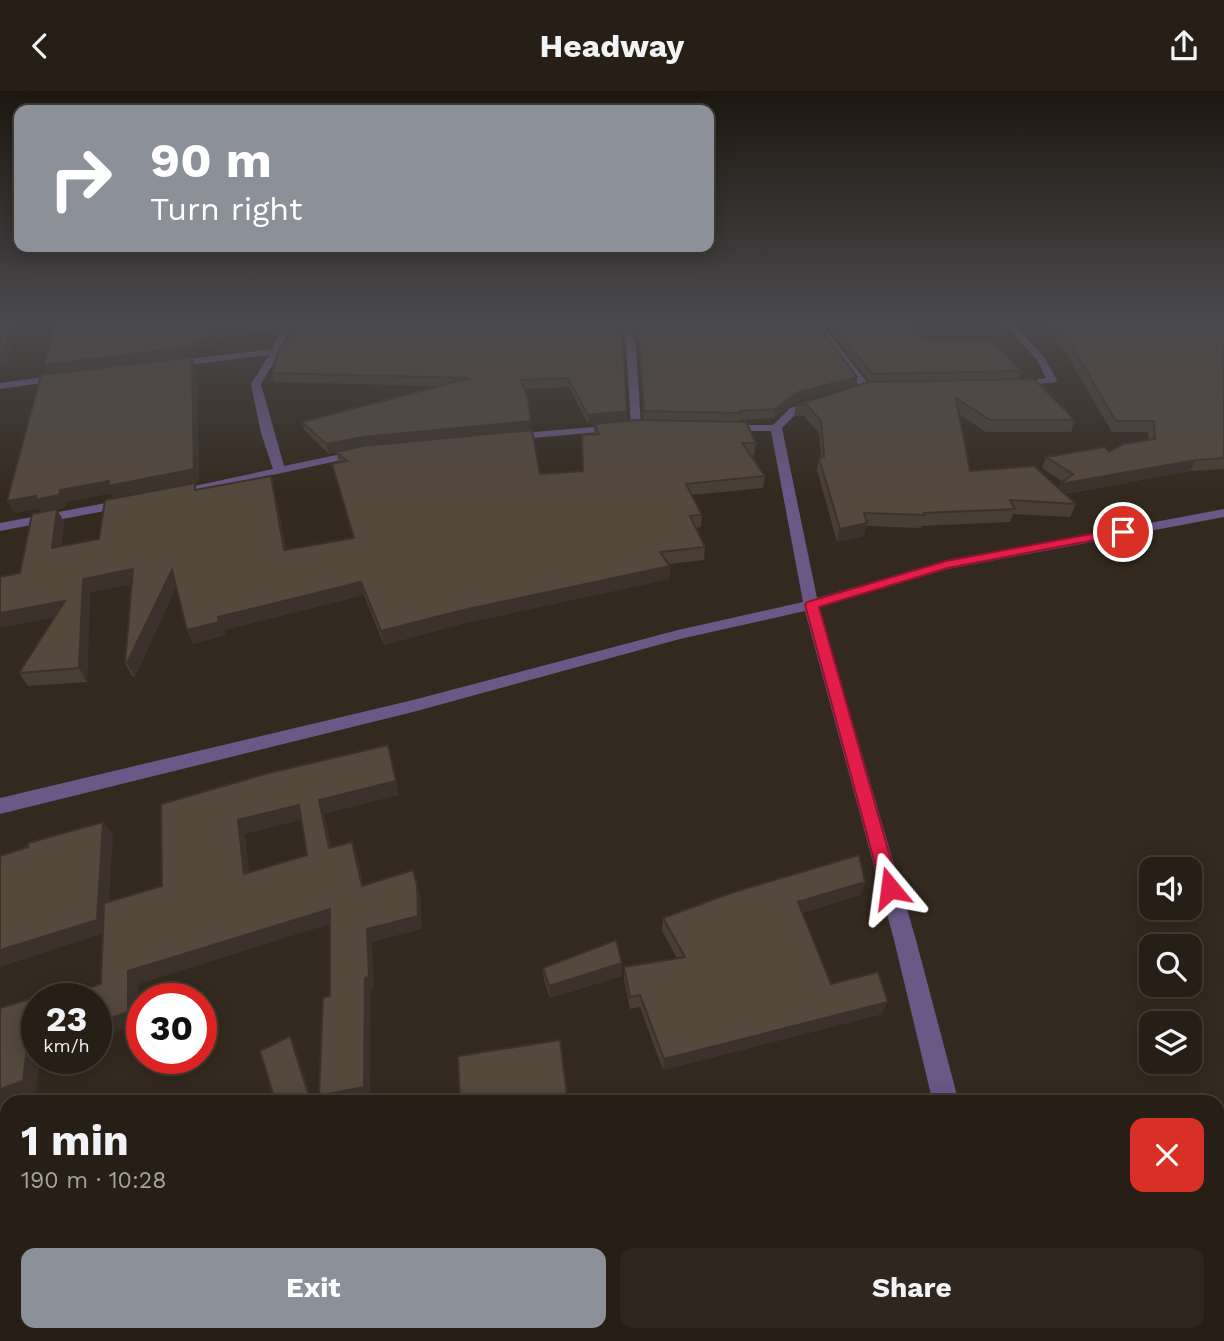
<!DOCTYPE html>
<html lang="en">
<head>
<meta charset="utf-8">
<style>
	:root { --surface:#271f16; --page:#2f271f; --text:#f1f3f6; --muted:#a4a2a1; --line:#433d35; --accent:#8c9099 }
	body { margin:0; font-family:"Work Sans",sans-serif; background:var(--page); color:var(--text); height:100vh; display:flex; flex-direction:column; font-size:26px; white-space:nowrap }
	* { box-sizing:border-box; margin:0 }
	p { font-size:23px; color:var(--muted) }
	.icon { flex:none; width:38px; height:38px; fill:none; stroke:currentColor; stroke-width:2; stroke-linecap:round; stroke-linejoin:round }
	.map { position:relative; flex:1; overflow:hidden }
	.details { position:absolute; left:0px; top:1004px; width:1225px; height:247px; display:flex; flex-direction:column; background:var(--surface); border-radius:21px 21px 0 0; box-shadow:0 4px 18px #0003,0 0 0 2px var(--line) }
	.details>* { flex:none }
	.banner { position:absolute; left:14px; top:14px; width:700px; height:147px; border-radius:14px; box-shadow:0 4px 18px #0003,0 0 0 2px var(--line); background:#8c9099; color:#fff; overflow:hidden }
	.fabs { position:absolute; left:1139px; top:766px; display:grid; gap:14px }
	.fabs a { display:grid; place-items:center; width:63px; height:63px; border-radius:14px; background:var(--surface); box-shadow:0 4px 18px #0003,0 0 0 2px var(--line); font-size:35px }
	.speed { position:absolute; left:21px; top:892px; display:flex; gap:14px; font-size:35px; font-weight:700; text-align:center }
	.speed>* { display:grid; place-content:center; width:91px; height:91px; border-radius:50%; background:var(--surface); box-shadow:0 4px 18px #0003,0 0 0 2px var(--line); line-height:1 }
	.speed small { font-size:18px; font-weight:400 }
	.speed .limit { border:10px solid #d22; background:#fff; color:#111 }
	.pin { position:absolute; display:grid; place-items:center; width:60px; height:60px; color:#fff; margin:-30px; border:4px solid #fff; border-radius:50%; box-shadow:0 2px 7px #0007 }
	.me { position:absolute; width:77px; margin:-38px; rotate:344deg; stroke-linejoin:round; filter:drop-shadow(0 0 5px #0008) }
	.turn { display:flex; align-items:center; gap:24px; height:147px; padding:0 21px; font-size:32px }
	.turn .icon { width:91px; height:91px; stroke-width:2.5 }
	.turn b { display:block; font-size:49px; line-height:60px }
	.round { display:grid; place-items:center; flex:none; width:74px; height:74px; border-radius:14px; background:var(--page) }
	.summary { display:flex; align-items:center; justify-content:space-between; height:119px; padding:0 21px }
	h1 { font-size:42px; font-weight:700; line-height:52px }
	.button { display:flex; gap:14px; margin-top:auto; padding:14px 21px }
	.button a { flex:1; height:80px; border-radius:14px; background:var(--accent); color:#fff; font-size:28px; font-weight:700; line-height:80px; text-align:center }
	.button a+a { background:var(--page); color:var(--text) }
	header { display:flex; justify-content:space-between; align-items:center; height:91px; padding:0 21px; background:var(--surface); font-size:32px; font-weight:700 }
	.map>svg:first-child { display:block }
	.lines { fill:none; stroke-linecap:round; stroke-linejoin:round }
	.minor { fill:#6a5887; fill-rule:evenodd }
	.wall { fill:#493e34 }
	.shaded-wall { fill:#3c322b }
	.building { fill:#55483d; stroke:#3c322b; stroke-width:2; fill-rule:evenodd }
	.route { fill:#e11d48; stroke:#92132f; stroke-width:2 }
</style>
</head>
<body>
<header><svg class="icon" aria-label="back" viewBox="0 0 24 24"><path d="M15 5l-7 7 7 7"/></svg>Headway<svg class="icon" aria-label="share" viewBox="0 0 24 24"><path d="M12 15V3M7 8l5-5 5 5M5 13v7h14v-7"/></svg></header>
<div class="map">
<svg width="1224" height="1250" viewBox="0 0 1224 1250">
	<rect width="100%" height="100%" fill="#34291e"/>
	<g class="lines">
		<!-- minor -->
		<g class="minor">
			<polygon points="285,229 293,229 281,260 261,293 284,375 360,359 366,362 360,365 171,406 171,400 273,378 261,342 251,293 269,264 172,276 167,273 172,270 272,258"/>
			<polygon points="621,229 629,229 636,255 641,335 636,338 631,335 626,255"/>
			<polygon points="810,229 818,229 870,295 870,299 862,299"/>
			<polygon points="1001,229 1010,229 1044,266 1057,289 1056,291 1012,296 1012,292 1046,287 1037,269"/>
			<polygon points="60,284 65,287 64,289 0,298 0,292"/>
			<polygon points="819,308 824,311 823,313 798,321 782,337 817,507 946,470 1224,418 1224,426 948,478 819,516 916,849 959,1012 933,1012 894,849 805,520 680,548 413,621 0,723 0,707 413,609 678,539 803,511 771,340 726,340 720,337 726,334 773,334 790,317"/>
			<polygon points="618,334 622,335 622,339 510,349 504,346 510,343"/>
			<polygon points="127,408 133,412 131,415 0,440 0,432"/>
			<polygon points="990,1244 1022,1244 1023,1250 991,1250"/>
		</g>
	</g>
	<!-- wall -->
	<g class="wall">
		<polygon points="290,229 620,229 627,330 588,333 569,296 524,298 540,383 583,380 594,343 594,333 643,329 639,255 630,229 814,229 857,286 856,294 797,310 774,327 740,329 740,331 756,352 754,364 750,364 765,385 763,397 692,404 702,424 701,436 696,437 705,456 704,469 668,473 670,475 669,488 461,533 384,554 364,504 224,539 225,544 193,553 187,539 176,496 135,586 132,585 125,572 132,493 90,501 87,591 28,595 19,582 54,527 20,482 42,421 40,417 14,422 196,276 199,390 113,407 111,402 66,411 65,416 44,421 64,431 61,455 99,448 197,398 274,397 286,459 354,447 332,373 339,372 336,361 329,363 305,340 302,331 440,295 274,291 272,282 294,243"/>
		<polygon points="821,229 904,229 924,250 1022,280 1018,289 1075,329 1071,341 986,341 959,323 970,380 1059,397 1060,393 1063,391 1042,377 1046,366 1109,361 1149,349 1148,341 1112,341 1064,259 1062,259 1048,229 1224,229 1224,378 1190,380 1065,403 1076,413 1070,426 1013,423 1010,431 921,435 921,437 866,435 864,445 837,451 817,379 819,367 821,367 819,342 804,325 794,325 796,314 870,291"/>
		<polygon points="865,791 860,804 802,822 831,893 882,923 663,979 640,916 630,918 624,888 624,876 677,867 662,840 663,827"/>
		<polygon points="543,877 622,885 550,907 544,889"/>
	</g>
	<!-- shaded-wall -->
	<g class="shaded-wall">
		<polygon points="15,229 22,229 6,276 0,277 0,267"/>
		<polygon points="276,229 284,229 278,239 213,248 215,255 195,258 196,265 49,283 44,274 192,249 210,239"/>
		<polygon points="290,229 296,229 298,236 292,236"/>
		<polygon points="192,266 196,276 199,390 113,407 111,402 66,411 65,416 42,421 40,417 14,422 7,410 60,399"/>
		<polygon points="857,286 856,294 797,310 774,327 775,318 799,301"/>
		<polygon points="627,320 627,330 588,333 588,324"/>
		<polygon points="531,330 531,339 365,355 329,363 326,353 363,346"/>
		<polygon points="1196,369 1190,380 1056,404 1060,393"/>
		<polygon points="271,385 274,397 288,472 284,459"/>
		<polygon points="57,418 64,431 59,469 52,457"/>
		<polygon points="867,432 864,445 837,451 840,438"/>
		<polygon points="670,475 669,488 461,533 384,554 381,540 459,520"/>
		<polygon points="133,478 139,491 90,501 87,591 79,577 83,488"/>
		<polygon points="172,479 178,492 135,586 127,572"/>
		<polygon points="361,491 364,504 224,539 225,544 193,553 187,539 218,526"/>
		<polygon points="65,510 72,523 0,537 0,522"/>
		<polygon points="388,654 399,704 324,723 335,771 329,757 319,709"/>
		<polygon points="299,714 305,728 245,743 251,796 244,783 238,729"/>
		<polygon points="103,731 113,744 107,841 0,876 0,859"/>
		<polygon points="352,751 357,764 367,809 362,795"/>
		<polygon points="865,791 860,804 794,824 798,811"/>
		<polygon points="417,794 421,808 422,838 372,851 374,899 371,900 370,1007 348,1012 323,1012 319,1005 365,887 367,838"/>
		<polygon points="330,818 336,831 139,893 138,934 96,947 96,932 128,880"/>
		<polygon points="622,872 622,885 550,907 549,895"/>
		<polygon points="33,907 37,910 37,968 40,968 36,1001 0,1014 0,998"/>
		<polygon points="888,911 882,923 663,979 664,968"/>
		<polygon points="290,945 293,951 313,1012 311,1012"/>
		<rect x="290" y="1244" width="16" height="6"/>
	</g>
	<!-- building -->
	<g class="building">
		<polygon points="0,229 15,229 0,267"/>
		<polygon points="56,229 276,229 275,230 210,239 212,246 192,249 192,256 44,274"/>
		<polygon points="297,229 620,229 623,247 627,320 588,324 568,287 521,289 528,308 531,330 363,346 326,353 302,331 470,287 272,282 280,256 302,236 292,236"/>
		<polygon points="633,229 814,229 857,286 799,301 775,318 740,320 741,322 644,320 639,247"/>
		<polygon points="829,229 904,229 924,250 991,250 1022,280 872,283"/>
		<polygon points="1055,229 1224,229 1224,367 1196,369 1060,393 1073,383 1046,366 1105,356 1109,361 1123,353 1155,348 1154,330 1116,330 1068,249 1065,249"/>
		<polygon points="192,266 194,378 108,395 109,390 60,399 59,404 35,409 36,405 7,410 41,284"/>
		<polygon points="1034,288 1075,329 990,329 956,307 970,380 1034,375 1076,413 1010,409 1015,418 924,422 925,424 864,422 867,432 840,438 819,367 824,366 821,330 806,313 796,314 869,291"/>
		<polygon points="636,329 746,331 756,352 742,352 765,385 686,393 702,424 690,425 705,456 660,461 670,475 459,520 381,540 361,491 218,526 219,531 187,539 172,479 127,572 125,572 133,478 83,488 79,577 19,582 65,510 0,522 0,486 20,482 32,423 57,418 52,457 99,448 105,409 195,392 195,399 271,385 284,459 354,447 332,373 347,370 336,361 363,355 532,339 540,383 583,380 582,344 599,343 594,333"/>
		<path d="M388,654L396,690L319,709L329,757L352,751L362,795L413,779L417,794L418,825L367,838L369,886L365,887L364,996L319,1005L323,907L330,905V818L128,880V921L96,932V908H86L87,898L101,893L104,812L162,795L161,713L265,683ZM299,714L307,764L244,783L238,729Z"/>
		<polygon points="103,731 97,829 0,859 0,765 28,756 28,752"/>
		<polygon points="859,764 865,791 798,811 831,893 878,881 888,911 664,968 640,904 630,906 624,876 685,866 663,827 731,802"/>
		<polygon points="616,849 622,872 549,895 543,877"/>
		<polygon points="33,907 23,990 0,998 0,917"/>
		<polygon points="290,945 311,1012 276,1012 260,960"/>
		<polygon points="560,949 568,1012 460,1012 458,965"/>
		<polygon points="7,1240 7,1244 290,1244 290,1250 0,1250 0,1242"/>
		<polygon points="520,1244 655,1244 657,1250 521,1250"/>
	</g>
	<!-- sky -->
	<linearGradient id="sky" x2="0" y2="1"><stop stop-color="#1d1710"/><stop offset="0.57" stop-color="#4a494c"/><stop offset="1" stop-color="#4a494c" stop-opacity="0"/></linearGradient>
	<rect width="1224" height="404" fill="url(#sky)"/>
	<!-- route -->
	<polygon class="route" points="1123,437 1127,438 1127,443 948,477 819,516 899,797 897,803 890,805 883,803 805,514 807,511 946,470"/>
</svg>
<div class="fabs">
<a><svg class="icon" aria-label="sound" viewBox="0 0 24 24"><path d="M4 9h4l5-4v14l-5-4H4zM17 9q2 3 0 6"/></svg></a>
<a><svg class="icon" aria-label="search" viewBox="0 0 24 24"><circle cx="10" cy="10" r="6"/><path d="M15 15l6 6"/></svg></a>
<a><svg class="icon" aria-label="layers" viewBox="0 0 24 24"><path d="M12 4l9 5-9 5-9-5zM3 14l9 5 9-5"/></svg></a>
</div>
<div class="speed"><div>23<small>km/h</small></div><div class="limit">30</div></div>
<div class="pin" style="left:1123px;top:441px;background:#d93025"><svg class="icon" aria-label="arrive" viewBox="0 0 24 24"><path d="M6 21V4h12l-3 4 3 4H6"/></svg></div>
<svg class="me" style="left:890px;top:797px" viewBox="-20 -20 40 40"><path d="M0-17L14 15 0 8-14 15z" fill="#e11d48" stroke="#fff" stroke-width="4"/></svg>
<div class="banner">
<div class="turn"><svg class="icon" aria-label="right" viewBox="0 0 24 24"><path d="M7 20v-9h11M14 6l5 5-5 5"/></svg><div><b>90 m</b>Turn right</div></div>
</div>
<section class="details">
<div class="summary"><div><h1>1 min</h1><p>190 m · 10:28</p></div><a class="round" style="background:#d93025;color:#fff"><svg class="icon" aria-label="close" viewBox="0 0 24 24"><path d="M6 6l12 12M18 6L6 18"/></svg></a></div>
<div class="button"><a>Exit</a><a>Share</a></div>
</section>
</div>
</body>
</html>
